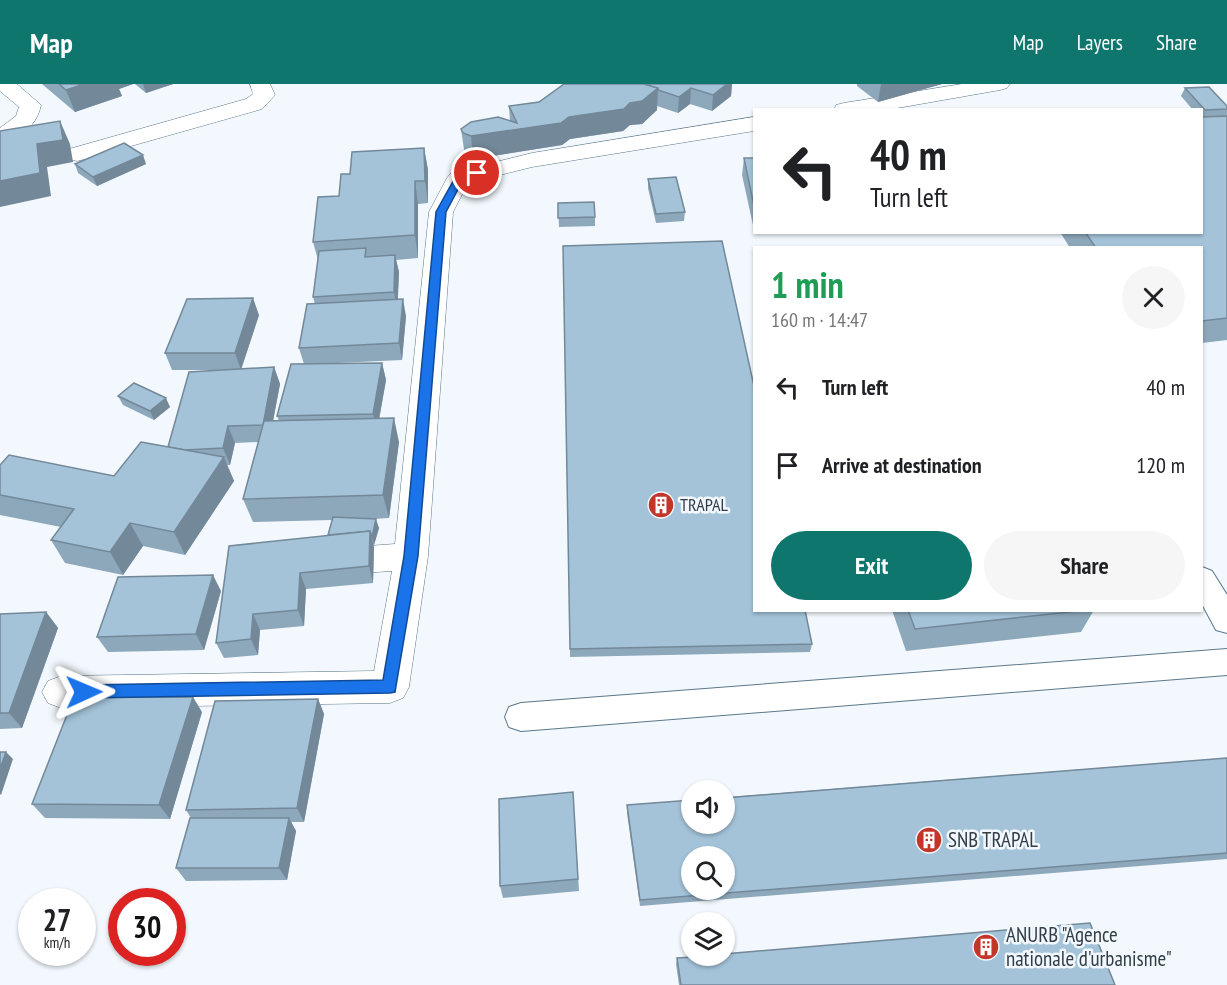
<!DOCTYPE html>
<html lang="en">
<head>
<meta charset="utf-8">
<style>
	:root { --surface:#fff; --page:#f6f6f6; --text:#202124; --muted:#757577; --accent:#0f766e }
	body { margin:0; font-family:"PT Sans Narrow",sans-serif; background:var(--page); color:var(--text); height:100vh; display:flex; flex-direction:column; font-size:22px; white-space:nowrap }
	* { box-sizing:border-box; margin:0 }
	p { font-size:20px; color:var(--muted) }
	.icon { flex:none; width:33px; height:33px; fill:none; stroke:currentColor; stroke-width:2; stroke-linecap:round; stroke-linejoin:round }
	.map { position:relative; flex:1; overflow:hidden }
	.panel { position:absolute; left:753px; top:162px; width:450px; height:366px; display:flex; flex-direction:column; background:var(--surface); border-radius:0px; box-shadow:0 2px 4px #0004 }
	.panel>* { flex:none }
	.banner { position:absolute; left:753px; top:24px; width:450px; height:126px; border-radius:0px; box-shadow:0 2px 4px #0004; background:#fff; color:var(--text); overflow:hidden }
	.controls { position:absolute; left:681px; top:696px; display:grid; gap:12px }
	.controls a { display:grid; place-items:center; width:54px; height:54px; border-radius:50%; background:var(--surface); box-shadow:0 2px 4px #0004; font-size:30px }
	.speed { position:absolute; left:18px; top:804px; display:flex; gap:12px; font-size:30px; font-weight:700; text-align:center }
	.speed>* { display:grid; place-content:center; width:78px; height:78px; border-radius:50%; background:var(--surface); box-shadow:0 2px 4px #0004; line-height:1 }
	.speed small { font-size:15px; font-weight:400 }
	.speed .limit { border:9px solid #d22; background:#fff; color:#111 }
	.pin { position:absolute; display:grid; place-items:center; width:51px; height:51px; color:#fff; margin:-26px; border:3px solid #fff; border-radius:50%; box-shadow:0 2px 6px #0007 }
	.me { position:absolute; width:66px; margin:-33px; rotate:89deg; stroke-linejoin:round; filter:drop-shadow(0 0 4px #0008) }
	.turn { display:flex; align-items:center; gap:21px; height:126px; padding:0 18px; font-size:27px }
	.turn .icon { width:78px; height:78px; stroke-width:2.5 }
	.turn b { display:block; font-size:42px; line-height:51px }
	.round { display:grid; place-items:center; flex:none; width:63px; height:63px; border-radius:32px; background:var(--page) }
	.overview { display:flex; align-items:center; justify-content:space-between; height:102px; padding:0 18px }
	h1 { font-size:36px; font-weight:700; line-height:45px; color:#1e9e55 }
	.action { display:flex; gap:12px; margin-top:auto; padding:12px 18px }
	.action a { flex:1; height:69px; border-radius:36px; background:var(--accent); color:#fff; font-size:24px; font-weight:700; line-height:69px; text-align:center }
	.action a+a { background:var(--page); color:var(--text) }
	ul { padding:0; list-style:none }
	li { display:flex; align-items:center; gap:18px; height:78px; padding:0 18px }
	li div { flex:1 }
	li b { display:block; font-size:22px }
	li em { font-style:normal }
	header { display:flex; align-items:center; gap:36px; box-sizing:border-box; height:84px; padding:0 30px; background:var(--accent); color:#fff }
	header strong { font-size:28px }
	nav { display:flex; gap:33px; margin-inline-start:auto; font-size:21px }
	.map>svg:first-child { display:block }
	.lines { fill:none; stroke-linecap:round; stroke-linejoin:round }
	.lane-casing { stroke:#5a778b; stroke-width:2 }
	.street-casing { stroke:#5a778b; stroke-width:1 }
	.lane { fill:#fff; fill-rule:evenodd }
	.street { fill:#fff; fill-rule:evenodd }
	.wall { fill:#8da8bb }
	.shaded-wall { fill:#738898 }
	.building { fill:#a4c3d9; stroke:#738898; stroke-width:1.5; fill-rule:evenodd }
	.route { fill:#1a73e8; stroke:#114b97; stroke-width:1.5 }
	.labels { text-anchor:middle; stroke-width:5; stroke-linejoin:round; paint-order:stroke }
	.poi-label { font-size:18px; fill:#313e47; stroke:#f2f8fd; text-anchor:start }
	.near-poi-label { font-size:21px; fill:#313e47; stroke:#f2f8fd; text-anchor:start }
</style>
</head>
<body>
<header>
<strong>Map</strong>
<nav><a>Map</a><a>Layers</a><a>Share</a></nav>
</header>
<div class="map">
<svg width="1227" height="901" viewBox="0 0 1227 901">
	<rect width="100%" height="100%" fill="#f2f8fd"/>
	<g class="lines">
		<defs>
			<g id="lane">
				<polygon points="1202,483 1212,487 1227,511 1227,549 1216,546 1202,520"/>
				<polygon points="1227,565 1227,591 521,647 509,643 505,633 509,623 521,619"/>
			</g>
			<g id="street">
				<path d="M0,0H17L41,21C37,42 20,54 0,59V44L16,32L19,23L0,7Z"/>
				<polygon points="250,0 270,0 275,11 262,25 85,75 77,77 69,75 66,70 69,65 246,15 253,10"/>
				<polygon points="962,0 1010,0 1007,4 1000,6 886,26 834,26 836,21 844,19"/>
				<polygon points="754,33 754,47 532,83 468,99 453,128 428,472 409,603 403,614 390,619 61,624 48,619 42,608 48,597 61,592 374,587 392,487 328,491 316,487 311,478 316,469 328,465 395,460 429,128 447,94 451,89 532,69"/>
			</g>
		</defs>
		<!-- lane casing -->
		<use href="#lane" class="lane-casing"/>
		<!-- street casing -->
		<use href="#street" class="street-casing"/>
		<!-- lane -->
		<use href="#lane" class="lane"/>
		<!-- street -->
		<use href="#street" class="street"/>
	</g>
	<!-- wall -->
	<g class="wall">
		<polygon points="42,0 133,0 119,5 122,12 75,28"/>
		<polygon points="135,0 173,0 146,9"/>
		<polygon points="564,0 732,0 731,12 712,27 690,20 678,29 657,22 657,26 642,40 630,41 623,47 570,55 562,61 473,75 465,72 461,45 510,37 509,22 539,18"/>
		<polygon points="857,0 942,0 878,18 857,2"/>
		<polygon points="1185,4 1227,22 1227,256 1202,259 1202,164 1070,164 1060,148 1202,148 1202,26 1193,26 1181,12"/>
		<polygon points="424,64 428,86 428,119 418,120 418,174 396,176 399,188 398,216 406,232 402,276 316,280 382,279 386,296 379,335 399,358 389,434 373,435 379,444 374,461 373,499 306,505 304,542 260,546 258,571 224,574 216,559 328,452 332,436 253,438 243,415 258,358 235,359 230,381 227,381 234,397 185,471 143,462 123,491 65,479 51,456 61,443 0,431 0,381 114,392 168,363 224,286 172,286 165,269 259,231 241,285 274,283 280,300 273,337 279,337 277,332 304,280 299,264 315,220 313,213 318,176 313,158 350,90"/>
		<polygon points="744,74 754,74 754,141 753,141 742,91"/>
		<polygon points="75,80 146,80 97,102 78,89"/>
		<polygon points="648,95 685,128 684,137 656,139 648,104"/>
		<polygon points="558,119 595,133 595,142 559,143"/>
		<polygon points="118,312 170,323 154,336 123,321"/>
		<polygon points="221,507 204,566 108,568 97,553"/>
		<polygon points="892,526 1094,526 1081,548 906,567"/>
		<polygon points="46,528 58,544 22,644 0,645 0,530"/>
		<polygon points="812,560 810,568 570,573 570,565"/>
		<polygon points="318,615 324,630 304,738 291,738 296,747 287,796 186,797 176,784 191,734 186,726"/>
		<polygon points="202,628 170,735 45,734 32,720"/>
		<polygon points="1227,674 1227,775 640,822 627,729 627,721"/>
		<polygon points="573,708 579,807 503,814 500,802"/>
		<polygon points="677,874 1115,901 679,901 676,880"/>
	</g>
	<!-- shaded-wall -->
	<g class="shaded-wall">
		<polygon points="84,0 133,0 119,5 122,12 75,28 66,6"/>
		<polygon points="143,0 173,0 146,9"/>
		<polygon points="727,0 732,0 731,12 712,27 713,11"/>
		<polygon points="881,0 942,0 878,18"/>
		<polygon points="658,4 657,26 642,40 630,41 623,47 570,55 562,61 473,75 471,52 569,33 630,19"/>
		<polygon points="691,4 690,20 678,29 679,13"/>
		<polygon points="60,37 70,60 73,78 47,83 51,112 0,123 0,97"/>
		<polygon points="424,64 428,86 428,119 425,97"/>
		<polygon points="143,71 146,80 97,102 93,93"/>
		<polygon points="415,97 418,120 418,174 415,151"/>
		<polygon points="395,171 399,188 397,225 394,208"/>
		<polygon points="253,214 259,231 241,286 235,269"/>
		<polygon points="403,215 406,232 402,276 399,259"/>
		<polygon points="382,279 386,296 377,347 373,330"/>
		<polygon points="274,283 280,300 269,358 263,341"/>
		<polygon points="166,314 170,323 154,336 150,327"/>
		<polygon points="394,334 399,358 389,434 383,411"/>
		<polygon points="228,342 235,359 230,381 223,364"/>
		<polygon points="224,373 234,397 185,471 174,448"/>
		<polygon points="376,435 379,444 374,461 372,453"/>
		<polygon points="130,439 143,462 123,491 110,468"/>
		<polygon points="370,447 374,464 373,499 369,482"/>
		<polygon points="300,489 306,505 304,542 298,526"/>
		<polygon points="213,491 221,507 204,566 196,550"/>
		<polygon points="46,528 58,544 22,644 9,629"/>
		<polygon points="253,530 260,546 258,571 251,555"/>
		<polygon points="193,613 202,628 170,735 159,721"/>
		<polygon points="318,615 324,630 304,738 297,724"/>
		<polygon points="6,668 13,675 1,711 0,710 0,685"/>
		<polygon points="289,734 296,747 287,796 279,784"/>
	</g>
	<!-- building -->
	<g class="building">
		<polygon points="59,0 84,0 66,6"/>
		<polygon points="564,0 644,0 658,4 642,17 630,19 624,25 569,33 561,39 471,52 463,49 461,45 471,38 498,33 517,39 509,22 539,18"/>
		<polygon points="644,0 727,0 713,11 691,4 679,13 658,6 658,4"/>
		<polygon points="1209,3 1227,22 1227,25 1205,26 1185,4"/>
		<polygon points="1227,32 1227,234 1202,237 1202,164 1096,164 1085,148 1202,148 1202,33"/>
		<polygon points="60,37 63,56 37,60 40,89 0,97 0,47"/>
		<polygon points="124,59 143,71 93,93 75,80"/>
		<polygon points="424,64 425,97 415,97 415,151 313,158 318,113 339,112 341,90 350,90 352,68"/>
		<polygon points="744,74 754,74 754,122"/>
		<polygon points="676,93 685,128 656,130 648,95"/>
		<polygon points="594,118 595,133 558,134 558,119"/>
		<polygon points="722,157 754,302 754,526 805,526 812,560 570,565 563,162"/>
		<polygon points="366,164 365,173 395,171 394,208 313,213 319,167"/>
		<polygon points="253,214 235,269 165,269 187,215"/>
		<polygon points="403,215 399,259 299,264 307,220"/>
		<polygon points="382,279 373,330 277,332 291,280"/>
		<polygon points="274,283 263,341 228,342 223,364 185,366 168,363 189,288"/>
		<polygon points="134,299 166,314 150,327 118,312"/>
		<polygon points="394,334 383,411 243,415 264,337"/>
		<polygon points="141,358 224,373 174,448 130,439 110,468 51,456 74,425 0,411 0,381 9,371 114,392"/>
		<polygon points="333,433 376,435 372,453 370,447 328,451"/>
		<polygon points="370,447 369,482 300,489 298,526 253,530 251,555 216,559 229,462"/>
		<polygon points="213,491 196,550 97,553 118,493"/>
		<polygon points="908,526 1087,526 915,545"/>
		<polygon points="46,528 9,629 0,629 0,530"/>
		<polygon points="74,613 193,613 159,721 32,720"/>
		<polygon points="318,615 297,724 186,726 215,617"/>
		<polygon points="0,668 6,668 0,685"/>
		<path d="M1227,674V769L640,816L627,721L692,716V740H724V714ZM692,772H724V806H692Z"/>
		<polygon points="573,708 578,795 500,802 499,715"/>
		<polygon points="190,734 289,734 279,784 176,784"/>
		<polygon points="1090,839 1115,901 681,901 677,874 711,872 724,872 724,870"/>
	</g>
	<!-- route -->
	<polygon class="route" points="477,86 481,87 481,91 463,96 446,128 418,472 395,608 390,609 84,614 79,612 77,608 79,603 84,601 383,596 404,472 436,128 456,92"/>
	<!-- icons -->
	<defs>
		<symbol id="building-disc" viewBox="-11 -11 22 22"><circle r="9.5" fill="#c23528" stroke="#f2f8fd"/><path d="M-4-6H4V6H1V3H-1V6H-4ZM-2.5-4.3h1.7v1.8h-1.7ZM.8-4.3h1.7v1.8H.8ZM-2.5-1h1.7V.8h-1.7ZM.8-1h1.7V.8H.8Z" fill="#fff"/></symbol>
	</defs>
	<g fill-rule="evenodd">
		<use href="#building-disc" x="646" y="406" width="30" height="30"/>
		<use href="#building-disc" x="914" y="741" width="30" height="30"/>
		<use href="#building-disc" x="971" y="848" width="30" height="30"/>
	</g>
	<g class="labels">
		<!-- poi labels -->
		<g class="poi-label">
			<text x="680" y="427">TRAPAL</text>
		</g>
		<!-- near-poi labels -->
		<g class="near-poi-label">
			<text x="948" y="763">SNB TRAPAL</text>
			<text x="1006" y="858">ANURB "Agence<tspan x="1006" dy="24">nationale d'urbanisme"</tspan></text>
		</g>
	</g>
</svg>
<div class="controls">
<a><svg class="icon" aria-label="sound" viewBox="0 0 24 24"><path d="M4 9h4l5-4v14l-5-4H4zM17 9q2 3 0 6"/></svg></a>
<a><svg class="icon" aria-label="search" viewBox="0 0 24 24"><circle cx="10" cy="10" r="6"/><path d="M15 15l6 6"/></svg></a>
<a><svg class="icon" aria-label="layers" viewBox="0 0 24 24"><path d="M12 4l9 5-9 5-9-5zM3 14l9 5 9-5"/></svg></a>
</div>
<div class="speed"><div>27<small>km/h</small></div><div class="limit">30</div></div>
<div class="pin" style="left:477px;top:89px;background:#d93025"><svg class="icon" aria-label="arrive" viewBox="0 0 24 24"><path d="M6 21V4h12l-3 4 3 4H6"/></svg></div>
<svg class="me" style="left:84px;top:608px" viewBox="-20 -20 40 40"><path d="M0-17L14 15 0 8-14 15z" fill="#1a73e8" stroke="#fff" stroke-width="4"/></svg>
<div class="banner">
<div class="turn"><svg class="icon" aria-label="left" viewBox="0 0 24 24"><path d="M17 20v-9H6M10 6l-5 5 5 5"/></svg><div><b>40 m</b>Turn left</div></div>
</div>
<section class="panel">
<div class="overview"><div><h1>1 min</h1><p>160 m · 14:47</p></div><a class="round"><svg class="icon" aria-label="close" viewBox="0 0 24 24"><path d="M6 6l12 12M18 6L6 18"/></svg></a></div>
<ul>
<li><svg class="icon" aria-label="left" viewBox="0 0 24 24"><path d="M17 20v-9H6M10 6l-5 5 5 5"/></svg><div><b>Turn left</b></div><em>40 m</em></li>
<li><svg class="icon" aria-label="arrive" viewBox="0 0 24 24"><path d="M6 21V4h12l-3 4 3 4H6"/></svg><div><b>Arrive at destination</b></div><em>120 m</em></li>
</ul>
<div class="action"><a>Exit</a><a>Share</a></div>
</section>
</div>
</body>
</html>
